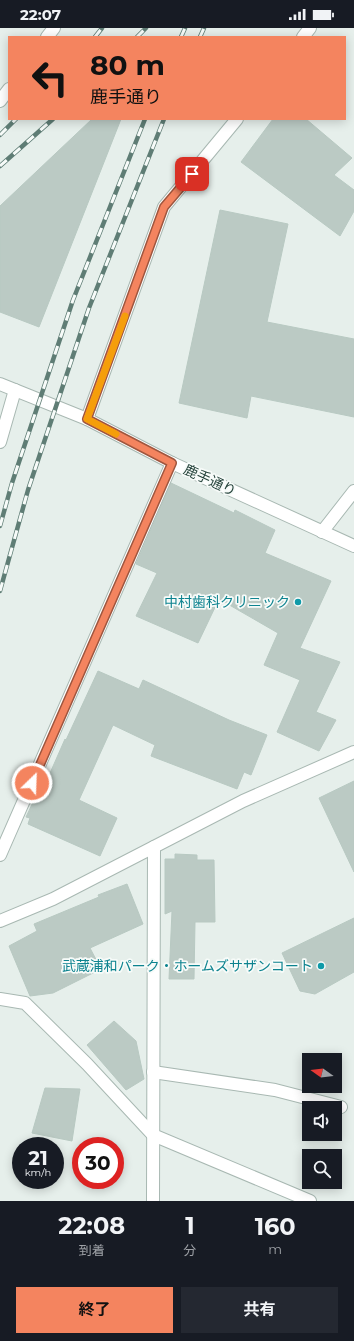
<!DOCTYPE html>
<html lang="ja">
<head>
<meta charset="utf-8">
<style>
	:root { --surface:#171b24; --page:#242831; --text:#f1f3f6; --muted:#9ea1a6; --accent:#f4845f }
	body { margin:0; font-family:Montserrat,"Noto Sans JP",sans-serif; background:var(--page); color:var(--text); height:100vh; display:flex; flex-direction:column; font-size:15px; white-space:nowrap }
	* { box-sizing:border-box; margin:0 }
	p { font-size:13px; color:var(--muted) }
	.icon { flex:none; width:22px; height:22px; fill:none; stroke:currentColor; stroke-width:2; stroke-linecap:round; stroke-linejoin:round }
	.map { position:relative; height:1173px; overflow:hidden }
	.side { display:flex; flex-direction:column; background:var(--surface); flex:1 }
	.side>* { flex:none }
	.banner { position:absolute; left:8px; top:8px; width:338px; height:84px; border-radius:0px; box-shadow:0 2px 10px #0003; background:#f4845f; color:#111; overflow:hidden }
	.needle { width:26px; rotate:284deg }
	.buttons { position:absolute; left:302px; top:1025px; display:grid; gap:8px }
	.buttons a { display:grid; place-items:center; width:40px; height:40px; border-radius:0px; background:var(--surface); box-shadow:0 2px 10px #0003; font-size:20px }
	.speed { position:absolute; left:12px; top:1109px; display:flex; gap:8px; font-size:20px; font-weight:700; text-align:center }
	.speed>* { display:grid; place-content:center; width:52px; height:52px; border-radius:50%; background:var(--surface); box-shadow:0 2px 10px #0003; line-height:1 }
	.speed small { font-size:10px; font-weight:400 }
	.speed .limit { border:6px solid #d22; background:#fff; color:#111 }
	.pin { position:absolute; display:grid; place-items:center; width:34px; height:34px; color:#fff; margin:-17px; border-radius:8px; box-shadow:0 2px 6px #0006 }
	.me { position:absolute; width:44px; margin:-22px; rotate:24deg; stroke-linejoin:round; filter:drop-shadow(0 0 3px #0008) }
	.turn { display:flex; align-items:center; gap:14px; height:84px; padding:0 16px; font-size:18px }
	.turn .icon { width:52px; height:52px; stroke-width:2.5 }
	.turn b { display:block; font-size:28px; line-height:34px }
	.eta { display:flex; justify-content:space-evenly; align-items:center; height:68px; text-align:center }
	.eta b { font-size:24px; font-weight:700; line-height:28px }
	.cta { display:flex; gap:8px; margin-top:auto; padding:8px 16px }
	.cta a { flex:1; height:46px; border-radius:0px; background:var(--accent); color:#111; font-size:16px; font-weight:700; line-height:46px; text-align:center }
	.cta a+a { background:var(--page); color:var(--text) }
	.status { display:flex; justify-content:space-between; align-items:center; height:28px; padding:0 20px; background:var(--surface); direction:ltr }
	.status svg { height:11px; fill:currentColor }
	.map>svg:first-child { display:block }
	.building { fill:#bbcac4; stroke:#b8c9c2 }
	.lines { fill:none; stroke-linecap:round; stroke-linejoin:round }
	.minor-casing { stroke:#a8b8b2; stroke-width:14 }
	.minor { stroke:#fff; stroke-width:12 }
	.rail-casing { stroke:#5f7d75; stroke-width:4.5 }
	.rail { stroke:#f7fbf9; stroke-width:3; stroke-dasharray:9; stroke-linecap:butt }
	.route-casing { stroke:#9f563e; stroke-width:10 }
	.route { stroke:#f4845f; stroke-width:7 }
	.slow { stroke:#f59e0b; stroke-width:7 }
	.culture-dot { fill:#0f9aa8; stroke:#f7fbf9; stroke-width:1.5 }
	.labels { text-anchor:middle; stroke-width:3.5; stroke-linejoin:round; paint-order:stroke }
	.street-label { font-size:14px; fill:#24423a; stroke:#f7fbf9 }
	.culture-label { font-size:14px; fill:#0d838f; stroke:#f7fbf9; text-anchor:end }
</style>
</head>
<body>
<div class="status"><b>22:07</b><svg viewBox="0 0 49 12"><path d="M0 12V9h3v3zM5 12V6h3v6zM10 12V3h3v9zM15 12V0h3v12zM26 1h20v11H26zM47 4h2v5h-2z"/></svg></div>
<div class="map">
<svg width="354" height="1173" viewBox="0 0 354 1173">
	<rect width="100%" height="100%" fill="#e6efeb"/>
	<!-- building -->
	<g class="building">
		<polygon points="92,91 121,91 39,299 0,284 0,178"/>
		<polygon points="273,91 306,91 352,130 334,147 354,162 354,183 340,208 241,134"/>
		<polygon points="220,182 288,196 267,294 354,311 354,389 251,368 247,390 179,375"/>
		<polygon points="171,455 234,485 235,482 275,502 265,525 331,553 300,620 340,634 316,684 336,692 319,723 277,704 300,652 264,637 278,605 219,571 198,615 136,588 157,545 136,536"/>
		<polygon points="98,643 139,661 143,652 229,692 267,707 251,747 244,744 237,761 151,728 155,717 113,697 79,772 117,790 100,828 28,796 30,790 26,789 44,751 47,752 65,711 66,712"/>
		<polygon points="354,753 354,844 319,770"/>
		<polygon points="175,826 197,827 197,832 214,832 215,894 195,894 194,951 169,951 172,883 165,886 165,831 175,831"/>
		<polygon points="127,856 143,896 90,920 101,941 53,965 30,968 9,918 37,903 34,896 99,869 98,867"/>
		<polygon points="354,890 354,944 315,966 300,963 282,925"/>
		<polygon points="114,993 136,1013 144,1051 126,1062 87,1017"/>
		<polygon points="45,1060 80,1061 72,1113 32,1105"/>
	</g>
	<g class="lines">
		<defs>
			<g id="minor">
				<polyline points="47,9 54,0"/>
				<polyline points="303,9 310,0"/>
				<polyline points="0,73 9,61"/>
				<polyline points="0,356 87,391 172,435 354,518"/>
				<polyline points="87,391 164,179 237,91"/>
				<polyline points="0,414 15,362"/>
				<polyline points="322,504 354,463"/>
				<polyline points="0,827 172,435"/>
				<polyline points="0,893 53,871 243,773 354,724"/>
				<polyline points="0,971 25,975 87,1036 153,1107 310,1173"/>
				<polyline points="153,1044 275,1062 341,1079"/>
				<polyline points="153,1173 154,819"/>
			</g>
		</defs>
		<!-- minor casing -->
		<use href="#minor" class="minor-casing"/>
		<!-- minor -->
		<use href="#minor" class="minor"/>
		<defs>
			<g id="rail">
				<polyline points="95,9 102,0"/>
				<polyline points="137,9 146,0"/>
				<polyline points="181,9 185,0"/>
				<polyline points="200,9 204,0"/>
				<polyline points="0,107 16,91"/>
				<polyline points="0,138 53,91"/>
				<polyline points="0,498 12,455 73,272 145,91"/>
				<polyline points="0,563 28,462 89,280 164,91"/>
			</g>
		</defs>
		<!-- rail casing -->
		<use href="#rail" class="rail-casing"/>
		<!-- rail -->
		<use href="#rail" class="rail"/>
	</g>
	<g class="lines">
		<defs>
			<polyline id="route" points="32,755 172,435 87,391 164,179 192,146"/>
		</defs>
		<!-- route casing -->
		<use href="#route" class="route-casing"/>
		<!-- route -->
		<use href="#route" class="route"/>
		<!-- slow -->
		<polyline class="slow" points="116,406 87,391 125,288"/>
	</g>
	<!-- markers -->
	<g class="culture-dot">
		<circle cx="298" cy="574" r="4"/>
		<circle cx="321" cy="938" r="4"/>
	</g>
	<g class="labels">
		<!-- street labels -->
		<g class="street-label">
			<text transform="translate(210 452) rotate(25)" y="5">鹿手通り</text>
		</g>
		<!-- culture labels -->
		<g class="culture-label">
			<text x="290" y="579">中村歯科クリニック</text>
			<text x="313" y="943">武蔵浦和パーク・ホームズサザンコート</text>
		</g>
	</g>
</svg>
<div class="buttons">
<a><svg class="needle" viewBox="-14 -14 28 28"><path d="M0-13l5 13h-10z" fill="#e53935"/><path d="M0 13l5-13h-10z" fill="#9ea1a6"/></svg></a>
<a><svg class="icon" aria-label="sound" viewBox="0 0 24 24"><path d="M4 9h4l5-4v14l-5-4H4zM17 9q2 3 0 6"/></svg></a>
<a><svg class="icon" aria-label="search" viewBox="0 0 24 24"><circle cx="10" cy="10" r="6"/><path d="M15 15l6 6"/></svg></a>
</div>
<div class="speed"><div>21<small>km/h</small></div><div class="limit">30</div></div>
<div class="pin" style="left:192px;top:146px;background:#d93025"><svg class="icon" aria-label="arrive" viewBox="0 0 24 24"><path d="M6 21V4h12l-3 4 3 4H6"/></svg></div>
<svg class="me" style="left:32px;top:755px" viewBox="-20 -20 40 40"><circle r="17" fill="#f4845f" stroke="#fff" stroke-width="3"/><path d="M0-11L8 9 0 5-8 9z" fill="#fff"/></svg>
<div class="banner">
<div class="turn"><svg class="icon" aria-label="left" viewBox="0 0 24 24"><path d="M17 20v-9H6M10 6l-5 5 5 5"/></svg><div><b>80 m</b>鹿手通り</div></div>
</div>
</div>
<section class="side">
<div class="eta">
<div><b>22:08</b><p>到着</p></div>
<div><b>1</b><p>分</p></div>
<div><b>160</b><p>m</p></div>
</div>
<div class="cta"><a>終了</a><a>共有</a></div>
</section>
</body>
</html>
